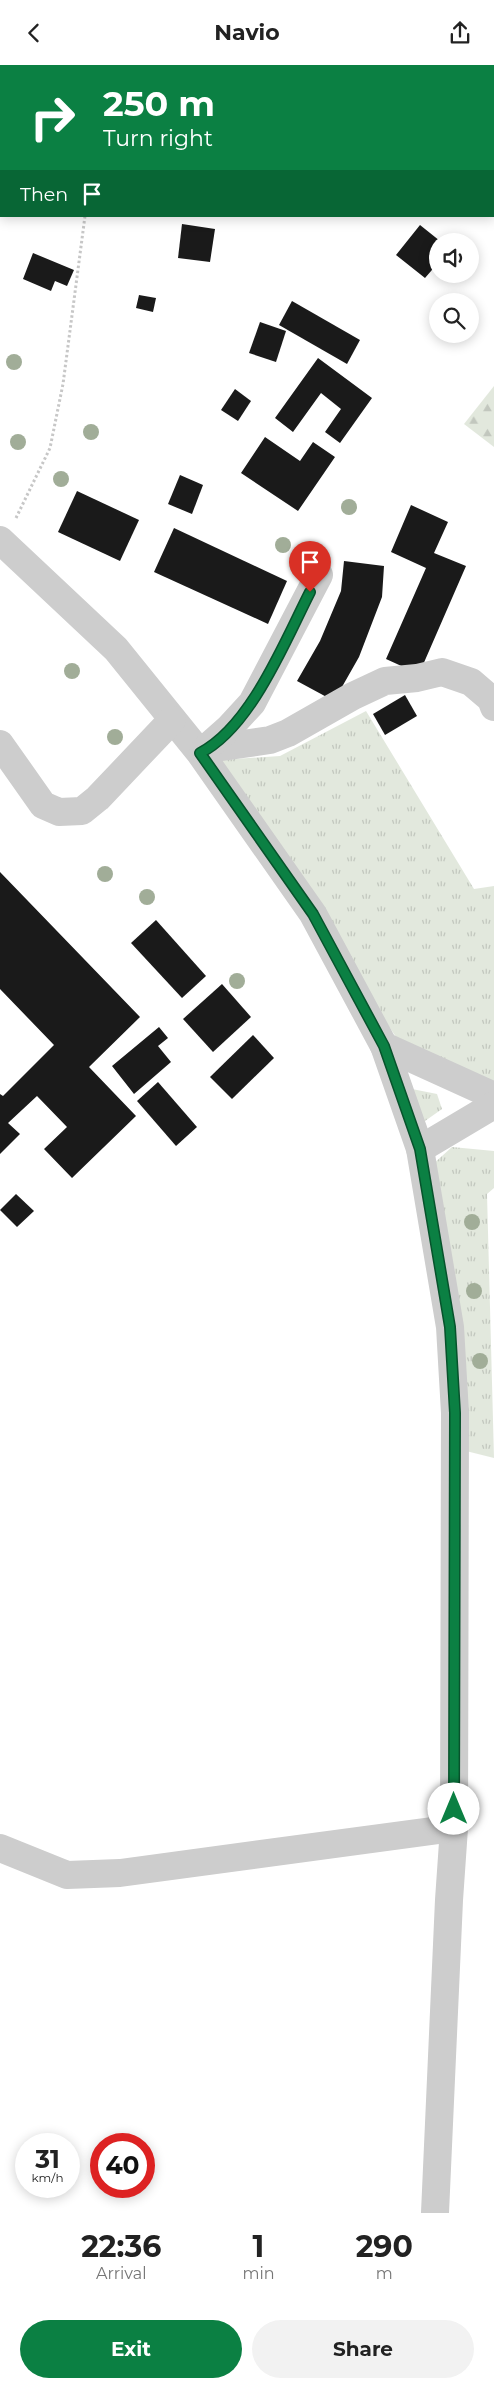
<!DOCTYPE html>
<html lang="en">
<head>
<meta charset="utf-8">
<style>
	:root { --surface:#fff; --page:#f2f2f2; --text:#222; --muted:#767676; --accent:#0b8043 }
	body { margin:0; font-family:Montserrat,sans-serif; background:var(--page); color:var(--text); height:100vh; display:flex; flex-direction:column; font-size:19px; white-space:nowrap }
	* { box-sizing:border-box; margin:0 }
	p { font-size:16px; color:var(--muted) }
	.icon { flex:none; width:28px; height:28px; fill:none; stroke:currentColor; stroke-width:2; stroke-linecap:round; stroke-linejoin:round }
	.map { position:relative; height:2148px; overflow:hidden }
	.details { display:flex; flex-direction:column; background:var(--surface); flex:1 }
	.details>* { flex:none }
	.banner { position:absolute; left:0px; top:0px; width:495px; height:152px; box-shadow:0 2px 12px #0003; background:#0b8043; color:#fff; overflow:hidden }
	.buttons { position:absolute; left:429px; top:168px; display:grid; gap:10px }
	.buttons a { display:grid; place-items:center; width:50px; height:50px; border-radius:50%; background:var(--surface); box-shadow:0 2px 12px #0003; font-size:25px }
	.speed { position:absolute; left:15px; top:2068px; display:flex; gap:10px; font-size:25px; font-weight:700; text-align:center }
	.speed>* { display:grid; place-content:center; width:65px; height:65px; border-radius:50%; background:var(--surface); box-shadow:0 2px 12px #0003; line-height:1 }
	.speed small { font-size:12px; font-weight:400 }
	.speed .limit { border:8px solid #d22; background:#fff; color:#111 }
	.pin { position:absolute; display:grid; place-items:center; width:42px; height:42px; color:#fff; margin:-51px -21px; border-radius:50% 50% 50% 0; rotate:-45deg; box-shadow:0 0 5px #0007 }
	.pin .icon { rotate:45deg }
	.me { position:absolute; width:55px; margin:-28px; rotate:0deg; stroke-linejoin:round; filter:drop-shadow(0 0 4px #0008) }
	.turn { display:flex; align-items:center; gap:18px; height:105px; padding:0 20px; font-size:22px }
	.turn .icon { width:65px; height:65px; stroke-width:2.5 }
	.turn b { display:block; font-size:35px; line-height:42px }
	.then { display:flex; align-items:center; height:48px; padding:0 20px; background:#0003; gap:10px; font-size:19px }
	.eta { display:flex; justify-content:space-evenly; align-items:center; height:85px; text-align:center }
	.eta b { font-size:30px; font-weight:700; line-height:35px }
	.button { display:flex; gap:10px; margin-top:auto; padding:10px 20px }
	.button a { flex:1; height:58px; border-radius:30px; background:var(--accent); color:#fff; font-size:20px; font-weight:700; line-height:58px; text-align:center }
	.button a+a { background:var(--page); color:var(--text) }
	header { display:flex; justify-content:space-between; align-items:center; height:65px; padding:0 20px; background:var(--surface); font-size:22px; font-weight:700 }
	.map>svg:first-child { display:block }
	.grass { fill:url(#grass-tufts) }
	.forest { fill:url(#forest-firs) }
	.building { fill:#1a1a1a }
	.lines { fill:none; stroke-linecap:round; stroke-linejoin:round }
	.path { stroke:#c7c7c7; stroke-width:3; stroke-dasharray:2.5 2.5; stroke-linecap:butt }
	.minor { stroke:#cdcdcd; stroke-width:28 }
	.tree { fill:#a1ad98 }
	.route-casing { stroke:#07532c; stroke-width:12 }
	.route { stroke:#0b8043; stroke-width:9 }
</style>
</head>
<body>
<header><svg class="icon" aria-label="back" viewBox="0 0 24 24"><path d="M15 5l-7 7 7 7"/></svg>Navio<svg class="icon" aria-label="share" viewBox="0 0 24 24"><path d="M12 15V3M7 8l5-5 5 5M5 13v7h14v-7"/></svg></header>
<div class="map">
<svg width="494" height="2148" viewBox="0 0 494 2148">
	<defs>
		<pattern id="grass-tufts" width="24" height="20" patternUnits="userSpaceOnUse" patternTransform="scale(1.25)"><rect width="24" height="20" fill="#e2e8dd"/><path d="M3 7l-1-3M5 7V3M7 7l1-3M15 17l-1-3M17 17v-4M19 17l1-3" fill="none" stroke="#c2c7be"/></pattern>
		<pattern id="forest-firs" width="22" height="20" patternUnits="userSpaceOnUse" patternTransform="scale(1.25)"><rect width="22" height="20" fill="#e2e8dd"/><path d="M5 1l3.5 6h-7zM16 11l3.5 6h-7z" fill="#c2c7be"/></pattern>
	</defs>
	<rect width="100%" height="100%" fill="#fff"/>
	<!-- grass -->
	<g class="grass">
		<polygon points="366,646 474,824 494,821 494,1019 398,975 333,877 204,696 280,691"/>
		<polygon points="407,1023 437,1029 442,1044 418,1061"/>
		<polygon points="452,1082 494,1086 494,1123 487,1129 494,1393 462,1385 432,1100"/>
	</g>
	<!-- forest -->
	<polygon class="forest" points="494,321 494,382 464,359"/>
	<!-- building -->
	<g class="building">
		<polygon points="182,159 215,164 210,197 178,193"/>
		<polygon points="420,160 440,176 438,176 438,198 425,213 396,190"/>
		<polygon points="33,188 74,205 67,221 55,216 51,226 23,214"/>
		<polygon points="139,230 156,233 153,247 136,243"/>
		<polygon points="292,236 360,275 347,299 279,260"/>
		<polygon points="260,257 286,266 276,297 249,288"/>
		<polygon points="318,293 372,333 340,378 325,367 341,344 321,328 293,367 275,353"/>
		<polygon points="235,324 251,336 238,356 221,345"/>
		<polygon points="265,372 300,396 313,377 335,392 298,446 241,408"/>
		<polygon points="180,410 203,420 192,449 168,439"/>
		<polygon points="77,426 139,455 120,496 58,467"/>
		<polygon points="411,440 448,457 434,488 466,501 419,609 386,594 426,503 391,487"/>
		<polygon points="174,463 287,516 268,559 154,507"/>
		<polygon points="344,496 384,501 382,532 359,592 334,636 297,616 320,576 341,526"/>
		<polygon points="405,630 417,651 385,670 373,649"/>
		<polygon points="0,807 140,952 89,1002 136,1051 72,1113 44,1084 67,1062 37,1031 8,1058 20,1069 0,1089 0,1029 3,1031 54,980 0,924"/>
		<polygon points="156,855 206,911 182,933 131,878"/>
		<polygon points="222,919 251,952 213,987 183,954"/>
		<polygon points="159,962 168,973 158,981 171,997 134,1029 112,1001"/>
		<polygon points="253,970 274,993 232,1034 210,1012"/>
		<polygon points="158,1017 197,1062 176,1081 137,1036"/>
		<polygon points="16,1129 34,1146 17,1162 0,1145"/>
	</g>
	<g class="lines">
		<!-- path -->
		<g class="path">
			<polyline points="139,1 139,0"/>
			<polyline points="16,453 50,383 63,319 85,151"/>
		</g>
		<!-- minor -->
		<g class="minor">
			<polyline points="0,475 116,584 200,688 313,849 384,981 420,1084 450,1262 455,1348 454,1763 449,1835 435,2148"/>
			<polyline points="0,679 43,740 59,747 82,746 98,733 172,655"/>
			<polyline points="208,684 270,675 288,668 353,631 385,616 417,613 442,607 471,617 491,634 494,642"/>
			<polyline points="203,686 229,663 252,638 319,510"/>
			<polyline points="384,981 494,1031"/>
			<polyline points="420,1084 494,1040"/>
			<polyline points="0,1783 67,1810 120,1808 454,1763"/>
		</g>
	</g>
	<!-- trees -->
	<g class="tree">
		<circle cx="14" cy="297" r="8"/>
		<circle cx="91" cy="367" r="8"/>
		<circle cx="18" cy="377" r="8"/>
		<circle cx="61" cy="414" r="8"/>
		<circle cx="349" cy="442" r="8"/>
		<circle cx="283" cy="480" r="8"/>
		<circle cx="72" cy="606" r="8"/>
		<circle cx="115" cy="672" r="8"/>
		<circle cx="105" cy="809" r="8"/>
		<circle cx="147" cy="832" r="8"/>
		<circle cx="237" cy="916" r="8"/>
		<circle cx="472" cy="1157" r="8"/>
		<circle cx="474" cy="1226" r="8"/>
		<circle cx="480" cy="1296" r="8"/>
	</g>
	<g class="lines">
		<defs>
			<path id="route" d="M310,527C285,576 251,662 200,688L313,849L384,981L420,1084L450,1262L455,1348L454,1744"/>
		</defs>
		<!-- route casing -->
		<use href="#route" class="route-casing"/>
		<!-- route -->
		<use href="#route" class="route"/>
	</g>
</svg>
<div class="buttons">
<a><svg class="icon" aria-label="sound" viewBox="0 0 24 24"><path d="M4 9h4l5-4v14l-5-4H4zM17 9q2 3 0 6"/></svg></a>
<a><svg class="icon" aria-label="search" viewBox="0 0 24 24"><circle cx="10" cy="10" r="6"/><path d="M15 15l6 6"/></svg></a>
</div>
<div class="speed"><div>31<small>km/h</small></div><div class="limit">40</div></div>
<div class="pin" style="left:310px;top:527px;background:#d93025"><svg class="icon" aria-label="arrive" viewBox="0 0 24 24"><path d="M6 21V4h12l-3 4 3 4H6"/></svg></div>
<svg class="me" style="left:454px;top:1744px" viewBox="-20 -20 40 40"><circle r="19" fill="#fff"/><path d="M0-13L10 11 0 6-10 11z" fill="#0b8043"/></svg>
<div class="banner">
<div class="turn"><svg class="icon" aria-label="right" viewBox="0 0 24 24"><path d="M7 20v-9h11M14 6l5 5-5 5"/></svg><div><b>250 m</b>Turn right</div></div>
<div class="then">Then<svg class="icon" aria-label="arrive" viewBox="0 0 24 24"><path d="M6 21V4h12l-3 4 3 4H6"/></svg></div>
</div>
</div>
<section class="details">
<div class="eta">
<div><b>22:36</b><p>Arrival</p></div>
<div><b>1</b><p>min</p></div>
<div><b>290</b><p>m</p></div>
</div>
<div class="button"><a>Exit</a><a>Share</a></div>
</section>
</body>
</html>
